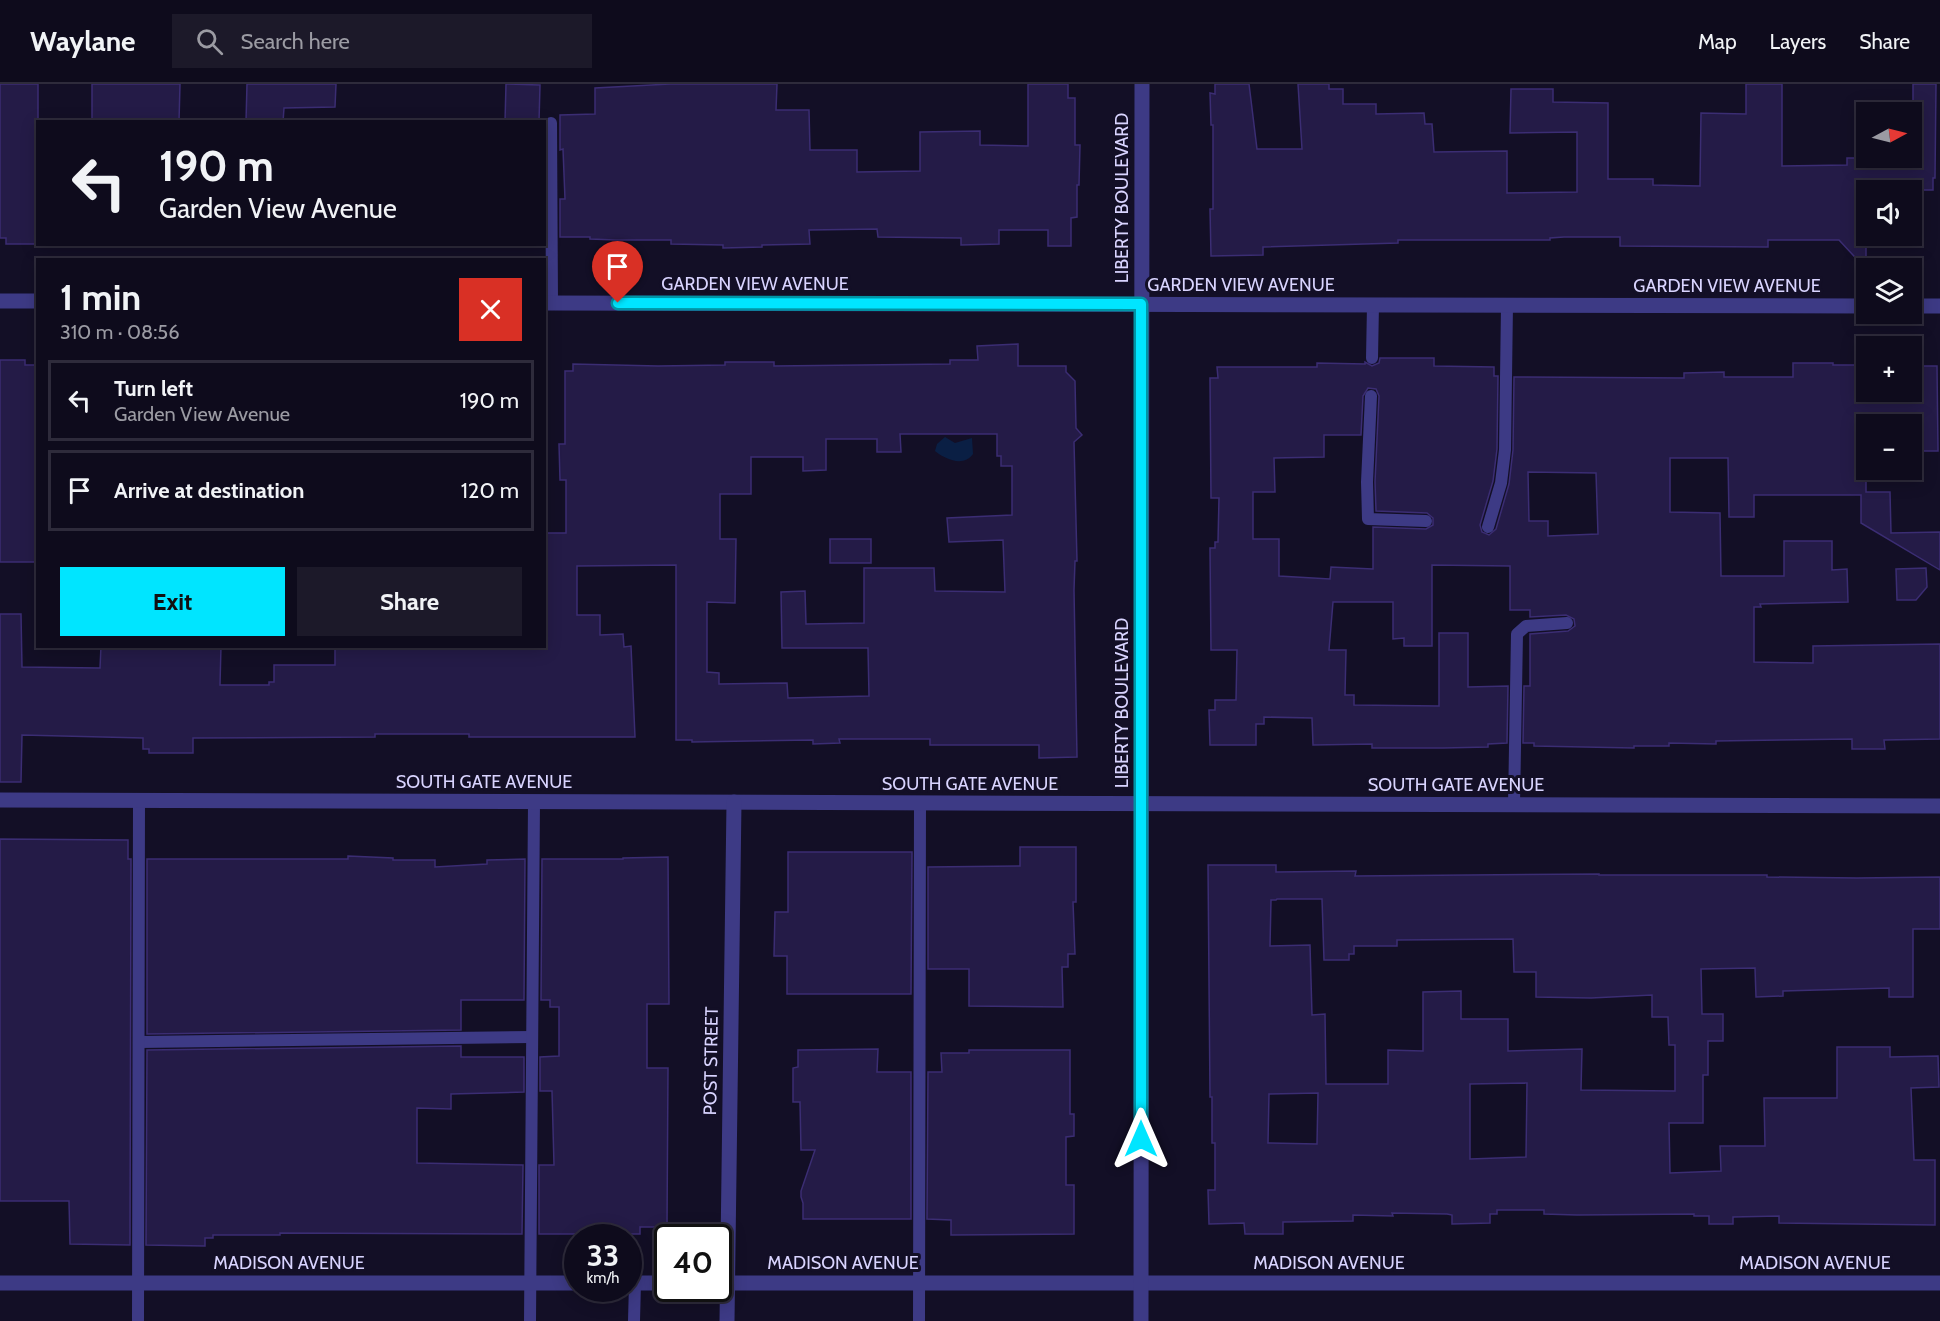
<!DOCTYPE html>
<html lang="en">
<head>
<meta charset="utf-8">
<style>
	:root { --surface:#0e0b1c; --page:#1c1929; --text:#f1f3f6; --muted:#9b9ba3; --line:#2e2b3b; --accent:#00e5ff }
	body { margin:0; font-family:Cabin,sans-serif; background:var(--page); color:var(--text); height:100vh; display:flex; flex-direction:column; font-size:22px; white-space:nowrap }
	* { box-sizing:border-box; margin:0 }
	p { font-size:20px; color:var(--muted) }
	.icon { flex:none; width:33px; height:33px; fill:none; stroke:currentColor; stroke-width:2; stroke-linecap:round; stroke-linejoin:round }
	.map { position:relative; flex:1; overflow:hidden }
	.side { position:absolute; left:36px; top:174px; width:510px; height:390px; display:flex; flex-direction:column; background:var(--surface); border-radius:0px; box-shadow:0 3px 15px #0003,0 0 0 2px var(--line) }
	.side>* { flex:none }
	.top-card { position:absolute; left:36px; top:36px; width:510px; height:126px; border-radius:0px; box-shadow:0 3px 15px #0003,0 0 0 2px var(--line); background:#0e0b1c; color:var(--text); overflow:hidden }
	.needle { width:39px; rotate:83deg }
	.fabs { position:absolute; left:1856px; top:18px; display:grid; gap:12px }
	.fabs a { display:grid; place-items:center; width:66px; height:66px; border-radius:0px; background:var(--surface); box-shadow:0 3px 15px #0003,0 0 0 2px var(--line); font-size:30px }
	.speed { position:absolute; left:564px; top:1140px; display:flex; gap:12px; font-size:30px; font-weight:700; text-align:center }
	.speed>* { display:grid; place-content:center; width:78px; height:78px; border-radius:50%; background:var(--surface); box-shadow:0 3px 15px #0003,0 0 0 2px var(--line); line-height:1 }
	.speed small { font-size:15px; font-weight:400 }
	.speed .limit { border:3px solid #111; border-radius:9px; background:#fff; color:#111 }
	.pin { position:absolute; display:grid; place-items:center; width:51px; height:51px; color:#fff; margin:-62px -26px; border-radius:50% 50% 50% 0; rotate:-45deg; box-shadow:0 0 6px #0007 }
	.pin .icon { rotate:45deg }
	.me { position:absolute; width:66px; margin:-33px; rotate:0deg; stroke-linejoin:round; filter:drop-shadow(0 0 4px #0008) }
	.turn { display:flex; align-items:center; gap:21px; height:126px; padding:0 24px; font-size:27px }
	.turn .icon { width:78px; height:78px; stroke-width:2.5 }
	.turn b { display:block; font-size:42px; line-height:51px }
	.round { display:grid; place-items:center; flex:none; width:63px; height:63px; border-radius:0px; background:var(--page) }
	.headline { display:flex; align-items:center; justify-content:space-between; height:102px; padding:0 24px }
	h1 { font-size:36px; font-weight:800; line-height:45px }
	.button { display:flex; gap:12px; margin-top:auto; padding:12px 24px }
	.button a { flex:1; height:69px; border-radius:0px; background:var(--accent); color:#111; font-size:24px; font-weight:800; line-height:69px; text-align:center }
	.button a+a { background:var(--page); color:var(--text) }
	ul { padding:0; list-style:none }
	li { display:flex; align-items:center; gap:18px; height:81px; margin:0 12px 9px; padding:0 12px; border:3px solid var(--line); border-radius:0px }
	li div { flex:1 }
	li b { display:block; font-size:22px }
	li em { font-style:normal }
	header { display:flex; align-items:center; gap:36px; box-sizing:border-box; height:84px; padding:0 30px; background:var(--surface); border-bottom:2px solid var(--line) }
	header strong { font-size:28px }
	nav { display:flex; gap:33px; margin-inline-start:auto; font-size:21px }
	.search { width:420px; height:54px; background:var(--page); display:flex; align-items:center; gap:15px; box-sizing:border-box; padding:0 21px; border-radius:0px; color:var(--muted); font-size:22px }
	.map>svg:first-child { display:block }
	.water { fill:#0a1f44 }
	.building { fill:#241b47; stroke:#3b2d73; stroke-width:1.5; fill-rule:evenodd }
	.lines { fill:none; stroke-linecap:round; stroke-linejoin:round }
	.service { stroke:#3d3a85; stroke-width:12 }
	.minor { stroke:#3d3a85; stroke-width:15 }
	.tertiary { stroke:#3d3a85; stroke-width:15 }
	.route-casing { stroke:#0095a6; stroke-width:15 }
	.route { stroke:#00e5ff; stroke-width:10 }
	.labels { text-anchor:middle; stroke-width:6; stroke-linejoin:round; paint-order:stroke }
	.street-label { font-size:18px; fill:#d9d4ff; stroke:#130f26 }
</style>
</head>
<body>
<header>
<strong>Waylane</strong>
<div class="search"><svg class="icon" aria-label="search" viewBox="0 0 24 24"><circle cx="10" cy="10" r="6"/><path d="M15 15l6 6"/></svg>Search here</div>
<nav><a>Map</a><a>Layers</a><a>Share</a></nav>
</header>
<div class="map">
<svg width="1940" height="1237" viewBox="0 0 1940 1237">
	<rect width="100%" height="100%" fill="#130f26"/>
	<!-- water -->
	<path class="water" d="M945,353L955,359L972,354L973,370C964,383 946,376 935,367L937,360Z"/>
	<!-- building -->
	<g class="building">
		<polygon points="0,0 38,0 38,160 6,160 6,154 0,154"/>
		<polygon points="92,0 180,0 179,38 92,38"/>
		<polygon points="247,0 336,0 335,23 284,24 283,38 246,38"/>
		<polygon points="506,0 540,1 539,38 505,38"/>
		<polygon points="670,0 777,0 776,26 809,26 810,66 857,66 857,88 920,87 920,48 980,47 980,61 1028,62 1028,0 1068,0 1068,14 1075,14 1075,61 1080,61 1079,101 1077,101 1077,133 1071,134 1071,162 1048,162 1048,146 999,146 999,160 961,161 961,154 878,153 877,145 809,146 810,160 762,161 762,163 723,164 723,161 671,160 671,156 616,156 590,155 590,153 560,153 560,115 565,115 563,65 560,66 560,31 595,30 595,4"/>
		<polygon points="1215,0 1249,0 1257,65 1302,65 1298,0 1329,0 1329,5 1343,5 1343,20 1376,20 1376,30 1424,29 1425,40 1432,40 1434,68 1507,67 1507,109 1577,108 1577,48 1510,49 1511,5 1553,5 1553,18 1608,19 1608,95 1653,95 1653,101 1700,102 1701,29 1746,30 1746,0 1782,0 1782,82 1847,81 1847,74 1911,74 1911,45 1913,45 1913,0 1936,0 1935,94 1933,94 1933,106 1866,106 1866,185 1839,156 1768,156 1768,163 1620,162 1620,153 1564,153 1550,154 1550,156 1398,156 1398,159 1263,163 1263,171 1211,172 1210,125 1213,125 1213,41 1211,41 1210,9 1215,10"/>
		<path d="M1018,260V282H1066V288L1075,297L1076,344L1082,351L1074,358L1077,477H1075L1074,506L1077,673L1039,674V661H930V655H839L840,659L813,660V656L692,658V656H676V481L577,482V531H600V551L623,550L624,563L631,562L635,653H469V650H375V653L193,654V669H149V665H143V654L22,651L21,698H0V530H21L22,583L100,584L101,562H221L220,601H269V598H274V581H335V562H544V449H566V396H560L559,360H565V287H573V280L658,282L725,281V278H774V282L950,280V276H978L977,262ZM900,350H997V372H1001V382H1012V431L947,434L949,458L1003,456L1005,508L935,507L934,484H864V539L806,540L805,507L781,508L782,564H868L869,612L788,614L787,599L719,600V589L707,588V518L735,519L736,455H720V410H751V373H803V387L826,386V355H877V368H901Z"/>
		<path d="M1380,274H1434V282L1494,283V292H1498L1497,365L1493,397L1480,441L1482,448L1489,451L1496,445L1509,400L1513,366L1514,293L1684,294V289L1724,288V293H1793V279H1833V281H1866V308H1911V282H1937L1938,367H1911V340H1866V408H1890L1891,449L1940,448V486L1861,439V411H1754V433H1729L1728,374H1670V428L1720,429L1721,492H1784V457H1832V486L1847,485L1848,518L1760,520L1761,523H1754V578L1813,579V562L1940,560V655L1884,656L1885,665H1852V655L1716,657V660L1669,659V662H1634V664L1534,662V659H1523L1524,602H1530V550L1568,547L1575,542L1574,535L1566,531L1530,533V526H1510V482L1432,481V562H1404V554L1393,555V518H1333L1329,566H1346L1345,611H1354V621L1439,622V549H1468V603L1508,602L1507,659L1488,660V663L1443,664H1372V660L1313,661L1312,634L1264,633V640H1256V661H1210L1209,626H1215V616H1236L1237,566H1211L1210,464H1215V458H1218L1219,414H1211L1210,294H1218L1217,283H1317V279L1365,280V278L1372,282L1379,279ZM1368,304L1376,305L1379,312L1375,398L1376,427L1427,429L1433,434V441L1426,445L1373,443V485L1331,483L1330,495L1279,492V455H1253V408H1275L1274,374L1324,373V351H1361L1363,312ZM1528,388L1596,389L1598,450L1548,452V437H1529Z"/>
		<polygon points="0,276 25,276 25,281 38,281 38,478 0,478"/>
		<rect x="830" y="455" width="41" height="24"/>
		<polygon points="1926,484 1927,503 1916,516 1897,516 1896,485"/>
		<polygon points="0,755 128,756 128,775 131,775 130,1161 70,1160 69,1117 0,1117"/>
		<polygon points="1020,763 1076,763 1076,818 1073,818 1075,870 1068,870 1068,883 1062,883 1063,923 969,922 969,885 928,885 928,783 1020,782"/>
		<polygon points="788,768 912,768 911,910 787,910 787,872 774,872 775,828 788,828"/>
		<polygon points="348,772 393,774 393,776 435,776 435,783 487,780 487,776 525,775 524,916 461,916 461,946 147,950 147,775 348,775"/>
		<polygon points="668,773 669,920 647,920 647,984 668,984 667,1143 640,1143 640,1150 539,1150 539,1081 554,1081 552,1007 540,1007 540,973 559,972 559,923 550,923 550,916 541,916 542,775 623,775 623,774"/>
		<path d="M1208,781H1276V788L1356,787L1355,792L1599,790V791H1767V793L1857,794L1940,793V845H1913V913H1889V904L1783,907V912L1756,913L1755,884L1701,885L1702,930H1723V957H1708V991H1703V1039H1669L1670,1089L1721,1087L1720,1062H1765L1764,1014H1837V963H1890V973L1938,972L1939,1003L1911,1004L1914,1076H1935V1141L1779,1139V1132L1733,1133V1140H1709V1132H1694V1130L1577,1131L1544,1130V1126H1497V1130H1490V1139L1452,1140V1131L1447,1130L1392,1129L1393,1132L1353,1131V1137L1283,1138V1150H1245L1244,1139L1209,1140L1208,1106H1215V1059H1212V1013H1210ZM1277,815H1322L1324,876H1349V870H1354V862H1397V856L1513,855L1514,888H1536V913L1591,914L1652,911V933H1668L1669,961H1675V1007L1581,1006L1582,965L1508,967V935H1461V907L1423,908V967L1388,966V1000H1326L1325,930L1312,931L1310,861L1270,862L1271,816H1276ZM1527,999L1526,1073L1470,1075V1000ZM1318,1009L1317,1060L1268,1059L1269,1010Z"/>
		<polygon points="461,962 461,973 524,973 524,1008 451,1010 451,1025 417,1024 417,1079 523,1081 522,1150 280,1149 280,1151 213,1151 213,1154 205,1154 205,1162 146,1161 147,966"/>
		<polygon points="878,965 877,988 911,988 911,1135 803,1135 803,1119 801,1113 801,1107 815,1066 801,1066 800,1018 793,1018 793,984 798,983 798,966"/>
		<polygon points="969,966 1070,966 1070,1030 1074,1030 1074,1052 1066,1053 1066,1101 1074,1101 1074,1150 951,1151 951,1136 927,1135 928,988 942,988 941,969 969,969"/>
	</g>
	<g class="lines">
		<!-- service -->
		<g class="service">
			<polyline points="551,39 552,219"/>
			<polyline points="1372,274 1373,221"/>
			<polyline points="1371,312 1367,398 1368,435 1426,437"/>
			<polyline points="1488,443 1501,399 1505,366 1507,221"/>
			<polyline points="1514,721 1517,550 1526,542 1567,539"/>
			<polyline points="139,958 532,953"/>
			<polyline points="138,1237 139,717"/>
			<polyline points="530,1237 534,718"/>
			<polyline points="634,1237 635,1199"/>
			<polyline points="919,1237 920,719"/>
		</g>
		<!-- minor -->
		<g class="minor">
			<polyline points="0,217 38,217"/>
			<polyline points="544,219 1866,222"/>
			<polyline points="1911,222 1940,222"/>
			<polyline points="0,716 1940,722"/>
			<polyline points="0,1199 578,1199"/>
			<polyline points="628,1199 668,1199"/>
			<polyline points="718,1199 1940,1199"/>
			<polyline points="727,1237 734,718"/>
		</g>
		<!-- tertiary -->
		<polyline class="tertiary" points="1141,1237 1142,0"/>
	</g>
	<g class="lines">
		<defs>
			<polyline id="route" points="618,219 1141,220 1141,1055"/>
		</defs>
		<!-- route casing -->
		<use href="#route" class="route-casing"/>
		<!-- route -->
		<use href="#route" class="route"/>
	</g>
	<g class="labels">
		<!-- street labels -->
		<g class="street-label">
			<text transform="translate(1122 114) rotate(-90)" y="6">LIBERTY BOULEVARD</text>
			<text x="755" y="206">GARDEN VIEW AVENUE</text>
			<text x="1241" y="207">GARDEN VIEW AVENUE</text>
			<text x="1727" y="208">GARDEN VIEW AVENUE</text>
			<text transform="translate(1122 619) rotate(-90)" y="6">LIBERTY BOULEVARD</text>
			<text x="484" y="704">SOUTH GATE AVENUE</text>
			<text x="970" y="706">SOUTH GATE AVENUE</text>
			<text x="1456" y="707">SOUTH GATE AVENUE</text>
			<text transform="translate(711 977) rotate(-89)" y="6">POST STREET</text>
			<text x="289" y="1185">MADISON AVENUE</text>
			<text x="843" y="1185">MADISON AVENUE</text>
			<text x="1329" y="1185">MADISON AVENUE</text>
			<text x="1815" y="1185">MADISON AVENUE</text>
		</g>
	</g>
</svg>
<div class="fabs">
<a><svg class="needle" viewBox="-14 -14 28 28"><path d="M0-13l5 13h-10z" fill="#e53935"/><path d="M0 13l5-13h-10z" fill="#9b9ba3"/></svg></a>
<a><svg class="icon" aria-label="sound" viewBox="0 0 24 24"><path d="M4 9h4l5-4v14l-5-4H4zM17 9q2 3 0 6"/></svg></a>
<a><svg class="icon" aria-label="layers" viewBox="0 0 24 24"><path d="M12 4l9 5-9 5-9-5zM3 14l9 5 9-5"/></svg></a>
<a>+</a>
<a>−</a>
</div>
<div class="speed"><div>33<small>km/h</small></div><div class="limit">40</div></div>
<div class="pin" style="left:618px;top:219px;background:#d93025"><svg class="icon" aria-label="arrive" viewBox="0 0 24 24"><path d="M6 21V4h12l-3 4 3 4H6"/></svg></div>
<svg class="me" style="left:1141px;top:1055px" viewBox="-20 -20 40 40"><path d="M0-17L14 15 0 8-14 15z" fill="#00e5ff" stroke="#fff" stroke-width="4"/></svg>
<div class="top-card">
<div class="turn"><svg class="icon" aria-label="left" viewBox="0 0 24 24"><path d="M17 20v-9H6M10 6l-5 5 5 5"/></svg><div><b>190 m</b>Garden View Avenue</div></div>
</div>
<section class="side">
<div class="headline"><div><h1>1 min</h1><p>310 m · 08:56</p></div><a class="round" style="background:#d93025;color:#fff"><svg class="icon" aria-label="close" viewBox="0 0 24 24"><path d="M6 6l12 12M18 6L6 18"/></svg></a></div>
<ul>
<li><svg class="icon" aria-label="left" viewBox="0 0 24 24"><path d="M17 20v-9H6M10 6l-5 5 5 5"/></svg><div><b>Turn left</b><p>Garden View Avenue</p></div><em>190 m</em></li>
<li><svg class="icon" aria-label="arrive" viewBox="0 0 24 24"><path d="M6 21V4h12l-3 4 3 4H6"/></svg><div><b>Arrive at destination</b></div><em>120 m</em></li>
</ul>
<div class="button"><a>Exit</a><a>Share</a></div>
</section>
</div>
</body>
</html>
